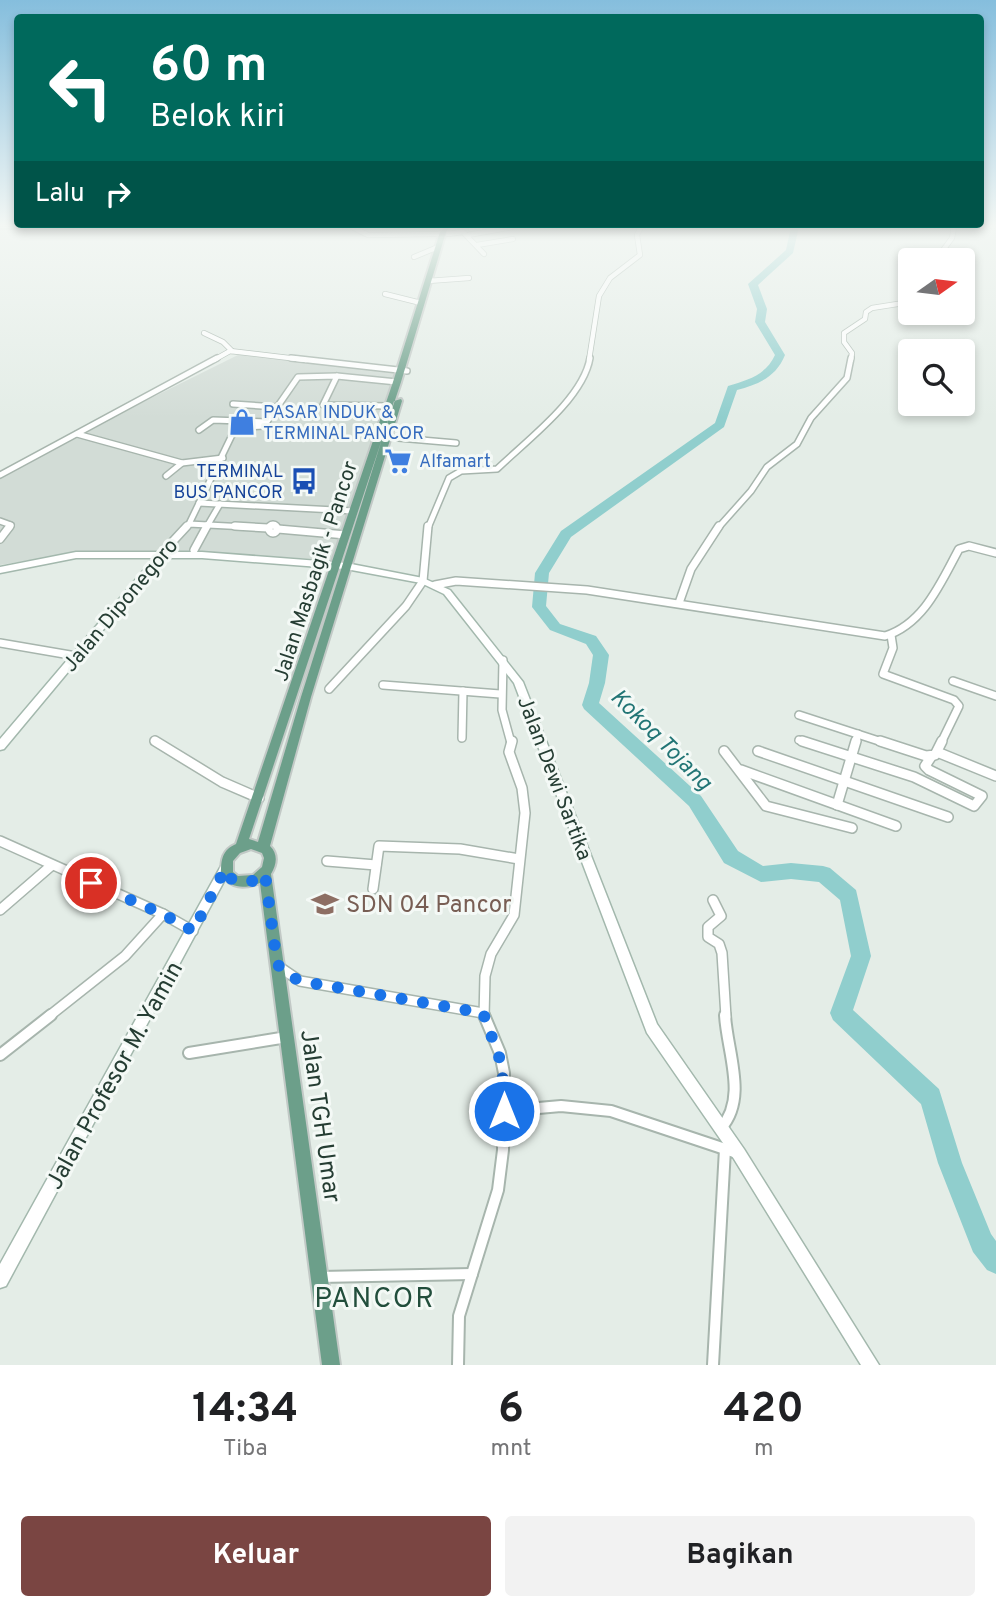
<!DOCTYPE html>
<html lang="id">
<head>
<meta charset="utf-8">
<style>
	:root { --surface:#fff; --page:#f2f2f2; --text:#202124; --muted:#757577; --accent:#7a4542 }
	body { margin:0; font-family:Overpass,sans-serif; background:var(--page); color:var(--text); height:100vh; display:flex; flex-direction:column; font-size:26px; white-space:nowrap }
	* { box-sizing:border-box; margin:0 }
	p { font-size:23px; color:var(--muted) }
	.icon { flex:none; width:38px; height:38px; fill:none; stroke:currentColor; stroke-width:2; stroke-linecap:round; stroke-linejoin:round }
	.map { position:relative; height:1365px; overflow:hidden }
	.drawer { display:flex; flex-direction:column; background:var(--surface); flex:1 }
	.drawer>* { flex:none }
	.hud { position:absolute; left:14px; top:14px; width:970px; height:214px; border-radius:7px; box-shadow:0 4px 10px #0003; background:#00695c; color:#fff; overflow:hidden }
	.needle { width:46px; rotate:76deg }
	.buttons { position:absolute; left:898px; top:248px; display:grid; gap:14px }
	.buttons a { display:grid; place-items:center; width:77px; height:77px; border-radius:7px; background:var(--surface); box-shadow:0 4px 10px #0003; font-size:35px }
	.pin { position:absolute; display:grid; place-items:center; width:60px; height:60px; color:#fff; margin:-30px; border:4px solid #fff; border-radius:50%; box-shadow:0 2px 7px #0007 }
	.me { position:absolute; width:77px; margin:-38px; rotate:0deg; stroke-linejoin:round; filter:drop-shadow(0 0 5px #0008) }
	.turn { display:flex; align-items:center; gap:24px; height:147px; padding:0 21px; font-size:32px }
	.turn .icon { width:91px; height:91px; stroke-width:2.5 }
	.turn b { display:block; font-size:49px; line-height:60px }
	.then { display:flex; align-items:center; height:66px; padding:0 21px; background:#0003; gap:14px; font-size:26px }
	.eta { display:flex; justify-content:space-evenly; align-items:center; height:119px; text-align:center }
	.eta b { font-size:42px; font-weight:700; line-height:49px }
	.cta { display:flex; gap:14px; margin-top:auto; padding:14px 21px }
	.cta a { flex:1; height:80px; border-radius:7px; background:var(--accent); color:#fff; font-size:28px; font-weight:700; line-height:80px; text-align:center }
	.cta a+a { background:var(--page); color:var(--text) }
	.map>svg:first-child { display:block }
	.built { fill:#d2dcd6 }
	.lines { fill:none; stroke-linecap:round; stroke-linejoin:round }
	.river { fill:#90cecd; fill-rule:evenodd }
	.street-far4-casing { stroke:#a7b5ad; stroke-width:6 }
	.street-far3-casing { stroke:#a7b5ad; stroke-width:8 }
	.street-far2-casing { stroke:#a7b5ad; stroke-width:10 }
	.street-far1-casing { stroke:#a7b5ad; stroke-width:12 }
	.street-casing { stroke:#a7b5ad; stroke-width:14 }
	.secondary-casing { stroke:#a3b8ad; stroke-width:3 }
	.primary-casing { stroke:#c2c9c6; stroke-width:4 }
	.street-far4 { stroke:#fff; stroke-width:4.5 }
	.street-far3 { stroke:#fff; stroke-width:5 }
	.street-far2 { stroke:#fff; stroke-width:7 }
	.street-far1 { stroke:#fff; stroke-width:9 }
	.street { stroke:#fff; stroke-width:10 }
	.secondary { fill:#fff; fill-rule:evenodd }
	.primary { fill:#6c9f8a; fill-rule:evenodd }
	.route { stroke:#1a73e8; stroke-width:12; stroke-dasharray:0 21.6 }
	.labels { text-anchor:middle; stroke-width:6; stroke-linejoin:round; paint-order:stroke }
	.far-shop-label { font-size:18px; fill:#366cbe; stroke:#f4f9f6; text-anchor:start }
	.far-transit-label { font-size:18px; fill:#164399; stroke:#f4f9f6; text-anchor:end }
	.street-label { font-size:21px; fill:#253d33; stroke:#f4f9f6 }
	.water-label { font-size:23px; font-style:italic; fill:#227575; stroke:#f4f9f6 }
	.near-education-label { font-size:24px; fill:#785e54; stroke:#f4f9f6; text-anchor:start }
	.near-street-label { font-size:24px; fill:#253d33; stroke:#f4f9f6 }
	.near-quarter-label { font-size:28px; letter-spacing:2px; fill:#224e3c; stroke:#f4f9f6 }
</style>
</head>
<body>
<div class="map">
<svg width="996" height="1365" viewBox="0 0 996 1365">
	<rect width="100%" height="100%" fill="#e4ede7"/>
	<!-- built -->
	<polygon class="built" points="242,353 399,371 335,560 194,552 80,552 0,565 0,473"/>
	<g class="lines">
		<!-- river -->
		<path class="river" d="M791,227H799L793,253L758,285L767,309L765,322L785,355C776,377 759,384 737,390L724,427L571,537L549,573L546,606L560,624L596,636L609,655L605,683L599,703L701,796L738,851L763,866L791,863L823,866L830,868L856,890L871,956L853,1010L939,1089L962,1163L991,1234L996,1241V1274L987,1270L973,1252L938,1163L921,1104L833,1020L830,1013L851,956L840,900L819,882L791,879L761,882L724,863L689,806L584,709L582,705L589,683L593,655L586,644L550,630L532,607L535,573L561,531L715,423L728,386C748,380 766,375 775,355L755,322L757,309L748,284L786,250Z"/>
		<defs>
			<g id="street-far4">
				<polyline points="352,227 368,235 442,234"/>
				<polyline points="471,229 484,227"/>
				<polyline points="448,234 463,232 484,254"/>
				<polyline points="468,235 512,227"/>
				<polyline points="477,245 513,239"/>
				<polyline points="414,257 438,247"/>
				<polyline points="935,261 952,238 954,227"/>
				<polyline points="428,281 469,278"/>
				<polyline points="385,294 421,303"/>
				<polyline points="204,333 223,342 232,351"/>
				<polyline points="214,360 230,351 306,360"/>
				<polyline points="589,360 599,296 610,278 640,255 637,235 641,227"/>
				<polyline points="851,360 852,353 844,342 844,333 865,319 866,312 872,308 910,302"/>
			</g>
			<g id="street-far3">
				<polyline points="291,358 407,371"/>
				<polyline points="337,376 323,405 389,406"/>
				<polyline points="233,404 277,407"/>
				<polyline points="199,430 213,420 266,422"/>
				<polyline points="77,434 182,463 166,476"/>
				<polyline points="387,437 456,443"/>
				<polyline points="182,463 223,458"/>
				<polyline points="0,475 217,358"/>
				<polyline points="199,503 354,511"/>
				<polyline points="0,521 11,525 9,528"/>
				<polyline points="189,524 232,435 243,427 264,426 298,377 337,376 397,382"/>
				<polyline points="185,528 189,524 268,528"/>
				<polyline points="206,528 220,504"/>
				<path d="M428,528L449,478L461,471L497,469C526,441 583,399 590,358"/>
				<polyline points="718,528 751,491 767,467 797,444 811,418 847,378 851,358"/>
			</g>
			<g id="street-far2">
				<circle cx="273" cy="529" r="4"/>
				<polyline points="235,526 268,528"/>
				<polyline points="278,529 346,535"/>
				<polyline points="0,539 10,526"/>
				<polyline points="194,550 207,526"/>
				<polyline points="162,553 187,526"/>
				<path d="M435,585L456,581L587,590L885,636C924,624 941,582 959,549L969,546L996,553"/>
				<polyline points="679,603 691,569 719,526"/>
				<polyline points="891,635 893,648 883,674 954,700 959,706 941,743"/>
				<polyline points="0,643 76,656"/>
				<polyline points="503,660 502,710 511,743"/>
				<polyline points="953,681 996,696"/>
				<polyline points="383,685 500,694"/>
				<polyline points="329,689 406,606 423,581 428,526"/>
				<polyline points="799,715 885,743"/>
				<polyline points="462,738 463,691"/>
				<polyline points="799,740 808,743"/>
				<polyline points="155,741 158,743"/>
				<polyline points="855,743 858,734"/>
			</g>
			<g id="street-far1">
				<polyline points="155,741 222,782 259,798"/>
				<polyline points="802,741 914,777 974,806 982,796 929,770 925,766 931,757"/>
				<polyline points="880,741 926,756 935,755 942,741"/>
				<polyline points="724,751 766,806 852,828"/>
				<polyline points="758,751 948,817"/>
				<polyline points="937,752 996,776"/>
				<polyline points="741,770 896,826"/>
				<polyline points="837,805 856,741"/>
				<polyline points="0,841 163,914 193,931"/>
				<polyline points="327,861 376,865"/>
				<polyline points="373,889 379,846 460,849 519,859"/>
				<polyline points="713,900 721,916 708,927 708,937 719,944 722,953 726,1017"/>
				<polyline points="0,910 52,865"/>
				<polyline points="278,966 300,981 483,1013"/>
				<polyline points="48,1017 125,956 163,914"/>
				<polyline points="484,1017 485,976 491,954 514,915 525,813 522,788 509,752 512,741"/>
			</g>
			<g id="street">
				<polyline points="189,1053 287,1037"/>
				<polyline points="0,1055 51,1015"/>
				<polyline points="504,1111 561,1106 611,1111 734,1152"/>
				<path d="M721,1128C748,1098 727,1052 725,1015"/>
				<polyline points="320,1277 472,1274"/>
				<polyline points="458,1365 459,1316 498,1190 503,1150 504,1073 500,1053 484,1015"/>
				<polyline points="713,1365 725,1149"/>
			</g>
			<g id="secondary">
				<polygon points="0,227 75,227 73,228 0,228"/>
				<polygon points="162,550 166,552 202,552 346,563 423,578 450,590 523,682 657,1024 744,1149 879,1365 861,1365 734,1159 647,1033 514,683 444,594 421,583 346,569 202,558 163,558 4,749 0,750 0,739 154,558 76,558 0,573 0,567 76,552 158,552"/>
				<polygon points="225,864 229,866 231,869 229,872 6,1286 0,1288 0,1264 221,866"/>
			</g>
			<path id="primary" d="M445,227H450L446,232L401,382L249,839L258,842L301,697L394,401L401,399L402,401L311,697L270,846C278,854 277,864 271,874L340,1365H322L260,883C244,889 231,889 221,874C221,860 222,850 236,844L393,382L440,232ZM251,849L262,853L264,858L262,867L253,875L238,876L233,872V861L240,853Z"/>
		</defs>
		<!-- street-far4 casing -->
		<use href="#street-far4" class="street-far4-casing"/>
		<!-- street-far3 casing -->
		<use href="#street-far3" class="street-far3-casing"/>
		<!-- street-far2 casing -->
		<use href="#street-far2" class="street-far2-casing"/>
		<!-- street-far1 casing -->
		<use href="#street-far1" class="street-far1-casing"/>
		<!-- street casing -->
		<use href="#street" class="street-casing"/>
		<!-- secondary casing -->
		<use href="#secondary" class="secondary-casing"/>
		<!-- primary casing -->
		<use href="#primary" class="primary-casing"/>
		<!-- street-far4 -->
		<use href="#street-far4" class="street-far4"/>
		<!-- street-far3 -->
		<use href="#street-far3" class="street-far3"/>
		<!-- street-far2 -->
		<use href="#street-far2" class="street-far2"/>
		<!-- street-far1 -->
		<use href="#street-far1" class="street-far1"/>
		<!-- street -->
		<use href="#street" class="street"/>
		<!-- secondary -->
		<use href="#secondary" class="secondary"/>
		<!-- primary -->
		<use href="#primary" class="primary"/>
	</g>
	<!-- sky -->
	<linearGradient id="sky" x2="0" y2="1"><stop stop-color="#85bedd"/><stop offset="0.54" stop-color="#f3f7f4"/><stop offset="1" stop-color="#f3f7f4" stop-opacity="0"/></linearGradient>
	<rect width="996" height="418" fill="url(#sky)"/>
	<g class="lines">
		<!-- route -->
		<path class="route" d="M91,883L163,914L193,931L225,869L230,878C242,885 254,883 265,874L277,964L288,975L300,981L483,1013L502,1065L504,1111"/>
	</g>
	<!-- icons -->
	<defs>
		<symbol id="shop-bare" viewBox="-9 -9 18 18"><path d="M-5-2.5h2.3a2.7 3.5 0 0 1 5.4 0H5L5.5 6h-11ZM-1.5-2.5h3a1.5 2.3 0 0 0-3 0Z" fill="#3f7fe0" stroke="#f4f9f6" stroke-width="2.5" paint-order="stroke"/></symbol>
		<symbol id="supermarket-bare" viewBox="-9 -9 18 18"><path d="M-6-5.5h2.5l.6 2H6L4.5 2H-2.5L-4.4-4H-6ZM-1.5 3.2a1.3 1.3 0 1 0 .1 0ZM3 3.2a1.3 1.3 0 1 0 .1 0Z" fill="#3f7fe0" stroke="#f4f9f6" stroke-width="2.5" paint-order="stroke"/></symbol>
		<symbol id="bus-bare" viewBox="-9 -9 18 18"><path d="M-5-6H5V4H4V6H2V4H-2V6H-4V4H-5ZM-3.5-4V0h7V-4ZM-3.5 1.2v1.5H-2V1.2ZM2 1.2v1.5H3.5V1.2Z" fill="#1a4fb4" stroke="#f4f9f6" stroke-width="2.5" paint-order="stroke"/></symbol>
		<symbol id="school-bare" viewBox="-9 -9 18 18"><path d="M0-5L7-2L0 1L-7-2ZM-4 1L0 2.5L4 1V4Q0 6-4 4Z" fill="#8d6e63" stroke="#f4f9f6" stroke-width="2.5" paint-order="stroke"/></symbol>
	</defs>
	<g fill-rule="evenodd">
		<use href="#shop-bare" x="223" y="403" width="38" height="38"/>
		<use href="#supermarket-bare" x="379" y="442" width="38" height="38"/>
		<use href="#bus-bare" x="285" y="462" width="38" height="38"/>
		<use href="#school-bare" x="306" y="885" width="38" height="38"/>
	</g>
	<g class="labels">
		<!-- far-shop labels -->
		<g class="far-shop-label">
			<text x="263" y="418">PASAR INDUK &amp;<tspan x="263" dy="21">TERMINAL PANCOR</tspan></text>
			<text x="419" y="467">Alfamart</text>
		</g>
		<!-- far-transit labels -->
		<g class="far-transit-label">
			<text x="283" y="477">TERMINAL<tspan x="283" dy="21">BUS PANCOR</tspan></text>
		</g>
		<!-- street labels -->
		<g class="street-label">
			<text transform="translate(315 571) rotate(-72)" y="7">Jalan Masbagik - Pancor</text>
			<text transform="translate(120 605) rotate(-50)" y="7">Jalan Diponegoro</text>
			<text transform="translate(555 778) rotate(69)" y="7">Jalan Dewi Sartika</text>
		</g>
		<!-- water labels -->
		<g class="water-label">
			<text transform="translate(662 739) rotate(45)" y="8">Kokoq Tojang</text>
		</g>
		<!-- near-education labels -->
		<g class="near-education-label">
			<text x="346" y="912">SDN 04 Pancor</text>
		</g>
		<!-- near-street labels -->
		<g class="near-street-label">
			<text transform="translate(114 1075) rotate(-61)" y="8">Jalan Profesor M. Yamin</text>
			<text transform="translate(321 1116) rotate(82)" y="8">Jalan TGH Umar</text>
		</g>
		<!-- near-quarter labels -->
		<g class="near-quarter-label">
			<text x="375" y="1307">PANCOR</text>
		</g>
	</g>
</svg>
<div class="buttons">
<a><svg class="needle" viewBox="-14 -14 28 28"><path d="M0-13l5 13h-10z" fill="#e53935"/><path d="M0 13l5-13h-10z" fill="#757577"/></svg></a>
<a><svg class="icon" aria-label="search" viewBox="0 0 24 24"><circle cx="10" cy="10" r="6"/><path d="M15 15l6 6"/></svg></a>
</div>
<div class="pin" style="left:91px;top:883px;background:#d93025"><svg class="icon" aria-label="arrive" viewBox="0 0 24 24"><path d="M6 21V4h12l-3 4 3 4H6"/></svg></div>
<svg class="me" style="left:504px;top:1111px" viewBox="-20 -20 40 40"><circle r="17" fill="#1a73e8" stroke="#fff" stroke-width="3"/><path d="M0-11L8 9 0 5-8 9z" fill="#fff"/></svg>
<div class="hud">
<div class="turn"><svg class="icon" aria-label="left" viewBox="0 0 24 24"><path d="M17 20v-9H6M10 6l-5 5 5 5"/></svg><div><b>60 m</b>Belok kiri</div></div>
<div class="then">Lalu<svg class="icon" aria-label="right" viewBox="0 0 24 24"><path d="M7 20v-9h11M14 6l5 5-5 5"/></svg></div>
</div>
</div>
<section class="drawer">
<div class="eta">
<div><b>14:34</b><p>Tiba</p></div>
<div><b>6</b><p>mnt</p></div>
<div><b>420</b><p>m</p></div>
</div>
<div class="cta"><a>Keluar</a><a>Bagikan</a></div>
</section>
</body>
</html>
